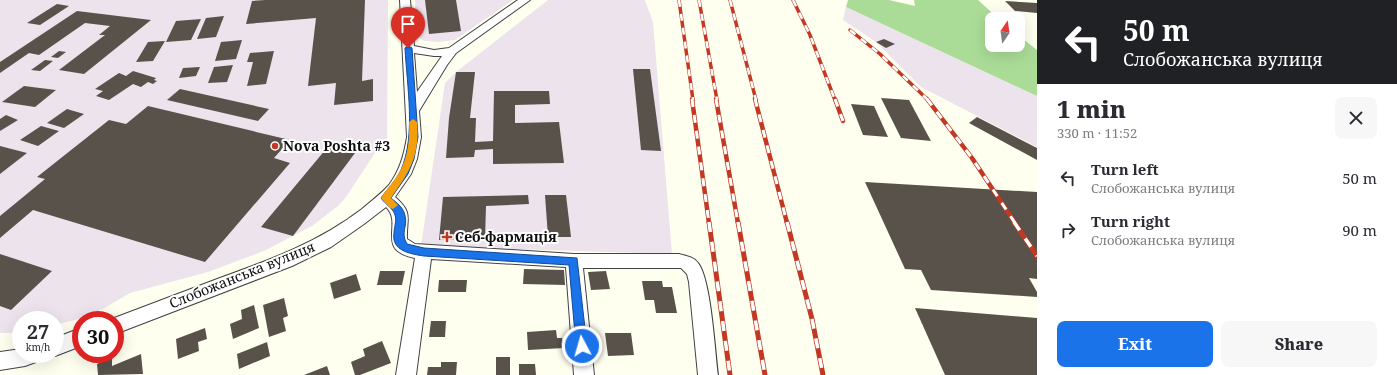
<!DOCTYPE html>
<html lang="en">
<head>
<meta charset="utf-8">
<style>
	:root { --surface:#fff; --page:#f7f7f7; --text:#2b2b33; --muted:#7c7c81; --accent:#1a73e8 }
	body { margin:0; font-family:"Noto Serif",serif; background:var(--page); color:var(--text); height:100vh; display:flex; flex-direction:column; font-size:15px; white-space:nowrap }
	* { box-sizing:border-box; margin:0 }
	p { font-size:13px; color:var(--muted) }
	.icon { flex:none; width:22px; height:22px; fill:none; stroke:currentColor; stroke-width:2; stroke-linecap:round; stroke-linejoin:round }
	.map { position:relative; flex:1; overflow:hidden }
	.drawer { display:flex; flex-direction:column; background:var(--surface); width:360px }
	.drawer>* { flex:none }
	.banner { background:#202124; color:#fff; overflow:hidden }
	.needle { width:26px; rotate:13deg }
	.tools { position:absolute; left:985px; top:12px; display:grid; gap:8px }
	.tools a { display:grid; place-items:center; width:40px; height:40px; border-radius:8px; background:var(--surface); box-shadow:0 4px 16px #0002; font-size:20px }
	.speed { position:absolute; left:12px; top:311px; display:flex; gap:8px; font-size:20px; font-weight:700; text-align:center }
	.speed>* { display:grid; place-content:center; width:52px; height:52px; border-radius:50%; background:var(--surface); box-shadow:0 4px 16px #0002; line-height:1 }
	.speed small { font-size:10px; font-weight:400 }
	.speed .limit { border:6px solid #d22; background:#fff; color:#111 }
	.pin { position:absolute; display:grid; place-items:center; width:34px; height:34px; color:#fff; margin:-41px -17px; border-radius:50% 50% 50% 0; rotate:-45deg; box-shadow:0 0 4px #0007 }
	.pin .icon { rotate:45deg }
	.me { position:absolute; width:44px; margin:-22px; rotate:354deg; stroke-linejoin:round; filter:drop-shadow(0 0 3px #0008) }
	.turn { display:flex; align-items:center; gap:14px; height:84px; padding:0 20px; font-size:18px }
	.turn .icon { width:52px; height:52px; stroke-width:2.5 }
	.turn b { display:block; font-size:28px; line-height:34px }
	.round { display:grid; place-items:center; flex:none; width:42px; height:42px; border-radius:8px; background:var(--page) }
	.summary { display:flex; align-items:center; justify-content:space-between; height:68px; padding:0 20px }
	h1 { font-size:24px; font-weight:800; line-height:30px }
	.cta { display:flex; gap:8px; margin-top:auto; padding:8px 20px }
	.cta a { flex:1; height:46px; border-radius:8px; background:var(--accent); color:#fff; font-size:16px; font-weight:800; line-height:46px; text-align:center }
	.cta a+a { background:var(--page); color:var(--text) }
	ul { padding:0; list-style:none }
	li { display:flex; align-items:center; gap:12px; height:52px; padding:0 20px }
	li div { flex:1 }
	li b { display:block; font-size:15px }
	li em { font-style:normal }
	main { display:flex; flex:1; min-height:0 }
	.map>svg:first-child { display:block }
	.industrial { fill:#ede3ed }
	.forest { fill:#aadc97 }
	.building { fill:#58524b }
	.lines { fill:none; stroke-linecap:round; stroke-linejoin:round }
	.minor-casing { stroke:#424242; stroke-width:2 }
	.minor { fill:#fff; fill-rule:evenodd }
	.rail-far2-casing { stroke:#c33823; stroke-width:3.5 }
	.rail-far1-casing { stroke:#c33823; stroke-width:4.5 }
	.rail-casing { stroke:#c33823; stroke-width:5 }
	.rail-far2 { stroke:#fff; stroke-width:2.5; stroke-dasharray:7; stroke-linecap:butt }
	.rail-far1 { stroke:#fff; stroke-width:3; stroke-dasharray:8; stroke-linecap:butt }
	.rail { stroke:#fff; stroke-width:3.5; stroke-dasharray:10; stroke-linecap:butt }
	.route { fill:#1a73e8; stroke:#114b97 }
	.slow { fill:#f59e0b }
	.poi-dot { fill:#c33823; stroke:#fff; stroke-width:1.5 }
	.labels { text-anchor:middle; stroke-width:4; stroke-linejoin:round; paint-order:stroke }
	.poi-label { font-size:14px; font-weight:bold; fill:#0f0f0f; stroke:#fff; text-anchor:start }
	.street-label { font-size:14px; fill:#0f0f0f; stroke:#fff }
</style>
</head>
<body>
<main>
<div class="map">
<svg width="1037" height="375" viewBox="0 0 1037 375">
	<rect width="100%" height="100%" fill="#fffff0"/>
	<!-- industrial -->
	<g class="industrial">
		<polygon points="0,0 388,0 387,143 375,153 346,197 338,206 312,226 264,251 208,272 130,293 103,309 75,320 55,325 55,320 21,320 21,333 0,333"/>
		<polygon points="415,0 513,0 455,40 439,42 424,41 418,37"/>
		<polygon points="548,0 645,0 653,22 672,254 421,246 445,83 456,72"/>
		<polygon points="846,7 1037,96 1037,147 921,87 876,42 843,20"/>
	</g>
	<!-- forest -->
	<polygon class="forest" points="848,0 889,0 915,6 914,0 978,0 999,19 992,19 992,45 1018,45 1018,35 1037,50 1037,96 846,7"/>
	<!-- building -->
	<g class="building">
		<polygon points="265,0 365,0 362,81 373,79 373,101 334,105 336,83 308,86 316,18 246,24 252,1"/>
		<polygon points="425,0 456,0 461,31 429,34"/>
		<polygon points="1005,1 1037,3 1037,13 1015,11"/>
		<polygon points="57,4 69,6 40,25 27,23"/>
		<polygon points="77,11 151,20 84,74 59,70 105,35 99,35 110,26 85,23 39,55 29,53 0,73 0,62"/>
		<polygon points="224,16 216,37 197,39 206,18"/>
		<polygon points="201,19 191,40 166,42 176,21"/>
		<polygon points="884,39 895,44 886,48 876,42"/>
		<polygon points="242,40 236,59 215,61 221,42"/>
		<polygon points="165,41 153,61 136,62 148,42"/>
		<polygon points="59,51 66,52 58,58 51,57"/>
		<polygon points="274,51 266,84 247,86 253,62 247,62 250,53"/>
		<polygon points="45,60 53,61 40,71 31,70"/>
		<polygon points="233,65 227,82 208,83 214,67"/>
		<polygon points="200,67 196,76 179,78 183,68"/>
		<polygon points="633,69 650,69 661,151 641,150"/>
		<polygon points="133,71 156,78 154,80 157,81 153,84 148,82 141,87 133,84 109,100 96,96 103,91 95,89 119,73 126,76"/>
		<polygon points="456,72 475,72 470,118 476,118 475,142 493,141 494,91 549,91 550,104 515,105 515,123 559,122 564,163 493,164 493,149 475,150 474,157 446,158 449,118"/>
		<polygon points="24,86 56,90 35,107 2,102"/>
		<polygon points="180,89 269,109 258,121 167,100"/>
		<polygon points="881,98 909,100 931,141 901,138"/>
		<polygon points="851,104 874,106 888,137 863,135"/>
		<polygon points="148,106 290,140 274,158 290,163 205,262 33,210 0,238 0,216 45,179 37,177 109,120 126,124"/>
		<polygon points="67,109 84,114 64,128 47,123"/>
		<polygon points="6,115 18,120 0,131 0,119"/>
		<polygon points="977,117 1037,148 1037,160 969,123"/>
		<polygon points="41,126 59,131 38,146 20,140"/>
		<polygon points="331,143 358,149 293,236 261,227"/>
		<polygon points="0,146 27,153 0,174"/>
		<polygon points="865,182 1037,192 1037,279 1029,278 1037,292 1037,297 931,290 921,270 905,269"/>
		<polygon points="528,195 529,204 486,206 485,240 439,240 443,197"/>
		<polygon points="545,195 566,195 571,237 548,237"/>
		<polygon points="0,254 52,271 11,310 0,306"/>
		<polygon points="524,269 564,270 565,285 523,284"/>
		<polygon points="380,271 405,271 402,285 377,285"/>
		<polygon points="606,271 610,289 591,290 588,272"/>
		<polygon points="356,274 361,290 334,299 330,283"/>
		<polygon points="439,280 467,280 466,292 438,292"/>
		<polygon points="642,281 662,281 663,287 672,287 677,313 656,313 654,300 645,300"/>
		<polygon points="284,298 288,316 283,318 286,331 269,337 263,305"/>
		<polygon points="254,305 259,328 233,339 230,324 242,319 241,310"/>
		<polygon points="915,308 1037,318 1037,375 945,375"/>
		<polygon points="431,321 446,321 445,337 429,337"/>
		<polygon points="205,328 207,339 198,342 199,351 178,359 176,339"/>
		<polygon points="556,330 557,338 562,338 564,348 528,350 527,332"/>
		<polygon points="605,333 631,333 634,355 608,356"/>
		<polygon points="382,341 391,363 360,375 355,375 351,362 365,356 363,349"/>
		<polygon points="267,342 270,356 239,369 237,354"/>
		<polygon points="141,354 143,374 98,375 97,364 112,357 112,366"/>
		<rect x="496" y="357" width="14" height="18"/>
		<polygon points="441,362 457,362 456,375 427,375 428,367 441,367"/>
		<polygon points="519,364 535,364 536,375 519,375"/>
		<polygon points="327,366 330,375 304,375"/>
	</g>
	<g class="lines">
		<defs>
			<g id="minor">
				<path d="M400,0H410L414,46L434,50L449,48L518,0H530L456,53L447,65L419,111L421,137L417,159L411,174L395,197C414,213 406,219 407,239L415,244L574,254H679C686,256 694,257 698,263C711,279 715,352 718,375H698L689,282L687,274L681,268H583L594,375H574L566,267L431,259L416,375H396L415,258C374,250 404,224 386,207L364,224L331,247L292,266L115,334V320H109C146,306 183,292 220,278C270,260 319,242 362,209C371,201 381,194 389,185C400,170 404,155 407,137ZM414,53L434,56H442L417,92Z"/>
				<polygon points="81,328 81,346 55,356 50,354 55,354 55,338"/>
				<polygon points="21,349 21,354 44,354 41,360 25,366 0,370 0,352"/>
			</g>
		</defs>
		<!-- minor casing -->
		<use href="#minor" class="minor-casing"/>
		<!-- minor -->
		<use href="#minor" class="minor"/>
		<defs>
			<g id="rail-far2">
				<polyline points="679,0 693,100"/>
				<polyline points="699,0 717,100"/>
				<polyline points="730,0 756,100"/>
				<polyline points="793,0 810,35 835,100"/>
				<polyline points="850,30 880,54 928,100"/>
			</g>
			<g id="rail-far1">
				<polyline points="692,99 709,223"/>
				<polyline points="716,99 738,223"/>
				<polyline points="755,99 787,223"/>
				<polyline points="835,99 843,121"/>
				<polyline points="927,99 972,158 1015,223"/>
			</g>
			<g id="rail">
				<polyline points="709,222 730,375"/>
				<polyline points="738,222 765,375"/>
				<polyline points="787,222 812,319 823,375"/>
				<polyline points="1014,222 1037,256"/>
			</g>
		</defs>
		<!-- rail-far2 casing -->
		<use href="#rail-far2" class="rail-far2-casing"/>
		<!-- rail-far1 casing -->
		<use href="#rail-far1" class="rail-far1-casing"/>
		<!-- rail casing -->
		<use href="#rail" class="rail-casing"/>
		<!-- rail-far2 -->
		<use href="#rail-far2" class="rail-far2"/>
		<!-- rail-far1 -->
		<use href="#rail-far1" class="rail-far1"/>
		<!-- rail -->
		<use href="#rail" class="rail"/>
	</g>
	<!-- route -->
	<path class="route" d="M408,46L412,48L418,137L414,159L408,174L391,198C397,203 404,208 405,216C408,227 400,232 407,244L424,248L577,258L587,346L586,350L582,352L578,350L576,346L569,265L424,256C411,254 391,251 394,233C394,228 397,220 395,215C393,208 385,204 381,198C387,189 396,181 401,170C416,135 407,87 405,48Z"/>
	<!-- slow -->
	<path class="slow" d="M413,119L417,122C420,155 410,171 391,198L398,205L393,209L390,208L381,198C386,189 394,182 399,173C408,158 410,139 409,122Z"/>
	<!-- markers -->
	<g class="poi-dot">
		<circle cx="275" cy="146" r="4"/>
		<path d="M445 231h4v4h4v4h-4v4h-4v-4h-4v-4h4z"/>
	</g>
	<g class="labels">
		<!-- poi labels -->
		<g class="poi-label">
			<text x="283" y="151">Nova Poshta #3</text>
			<text x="455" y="242">Себ-фармація</text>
		</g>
		<!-- street labels -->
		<g class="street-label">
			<text transform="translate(242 275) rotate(-22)" y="5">Слобожанська вулиця</text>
		</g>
	</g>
</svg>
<div class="tools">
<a><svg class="needle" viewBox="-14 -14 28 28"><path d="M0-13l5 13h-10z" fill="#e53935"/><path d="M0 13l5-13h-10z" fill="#7c7c81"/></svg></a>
</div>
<div class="speed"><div>27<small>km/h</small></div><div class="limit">30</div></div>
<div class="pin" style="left:408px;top:48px;background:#d93025"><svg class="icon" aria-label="arrive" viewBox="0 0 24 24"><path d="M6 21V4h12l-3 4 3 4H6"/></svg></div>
<svg class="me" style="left:582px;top:346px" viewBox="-20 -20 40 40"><circle r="17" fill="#1a73e8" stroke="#fff" stroke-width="3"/><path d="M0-11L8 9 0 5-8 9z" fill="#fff"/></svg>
</div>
<section class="drawer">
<div class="banner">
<div class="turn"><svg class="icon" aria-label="left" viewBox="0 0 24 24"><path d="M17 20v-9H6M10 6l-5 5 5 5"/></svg><div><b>50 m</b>Слобожанська вулиця</div></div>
</div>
<div class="summary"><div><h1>1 min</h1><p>330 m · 11:52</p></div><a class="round"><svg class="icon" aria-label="close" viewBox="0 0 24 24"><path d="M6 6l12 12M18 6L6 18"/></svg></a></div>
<ul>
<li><svg class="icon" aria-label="left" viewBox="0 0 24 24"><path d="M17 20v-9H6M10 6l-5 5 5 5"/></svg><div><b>Turn left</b><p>Слобожанська вулиця</p></div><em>50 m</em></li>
<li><svg class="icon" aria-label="right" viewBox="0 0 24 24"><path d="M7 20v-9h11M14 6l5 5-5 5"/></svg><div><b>Turn right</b><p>Слобожанська вулиця</p></div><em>90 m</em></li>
</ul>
<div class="cta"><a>Exit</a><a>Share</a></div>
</section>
</main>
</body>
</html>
